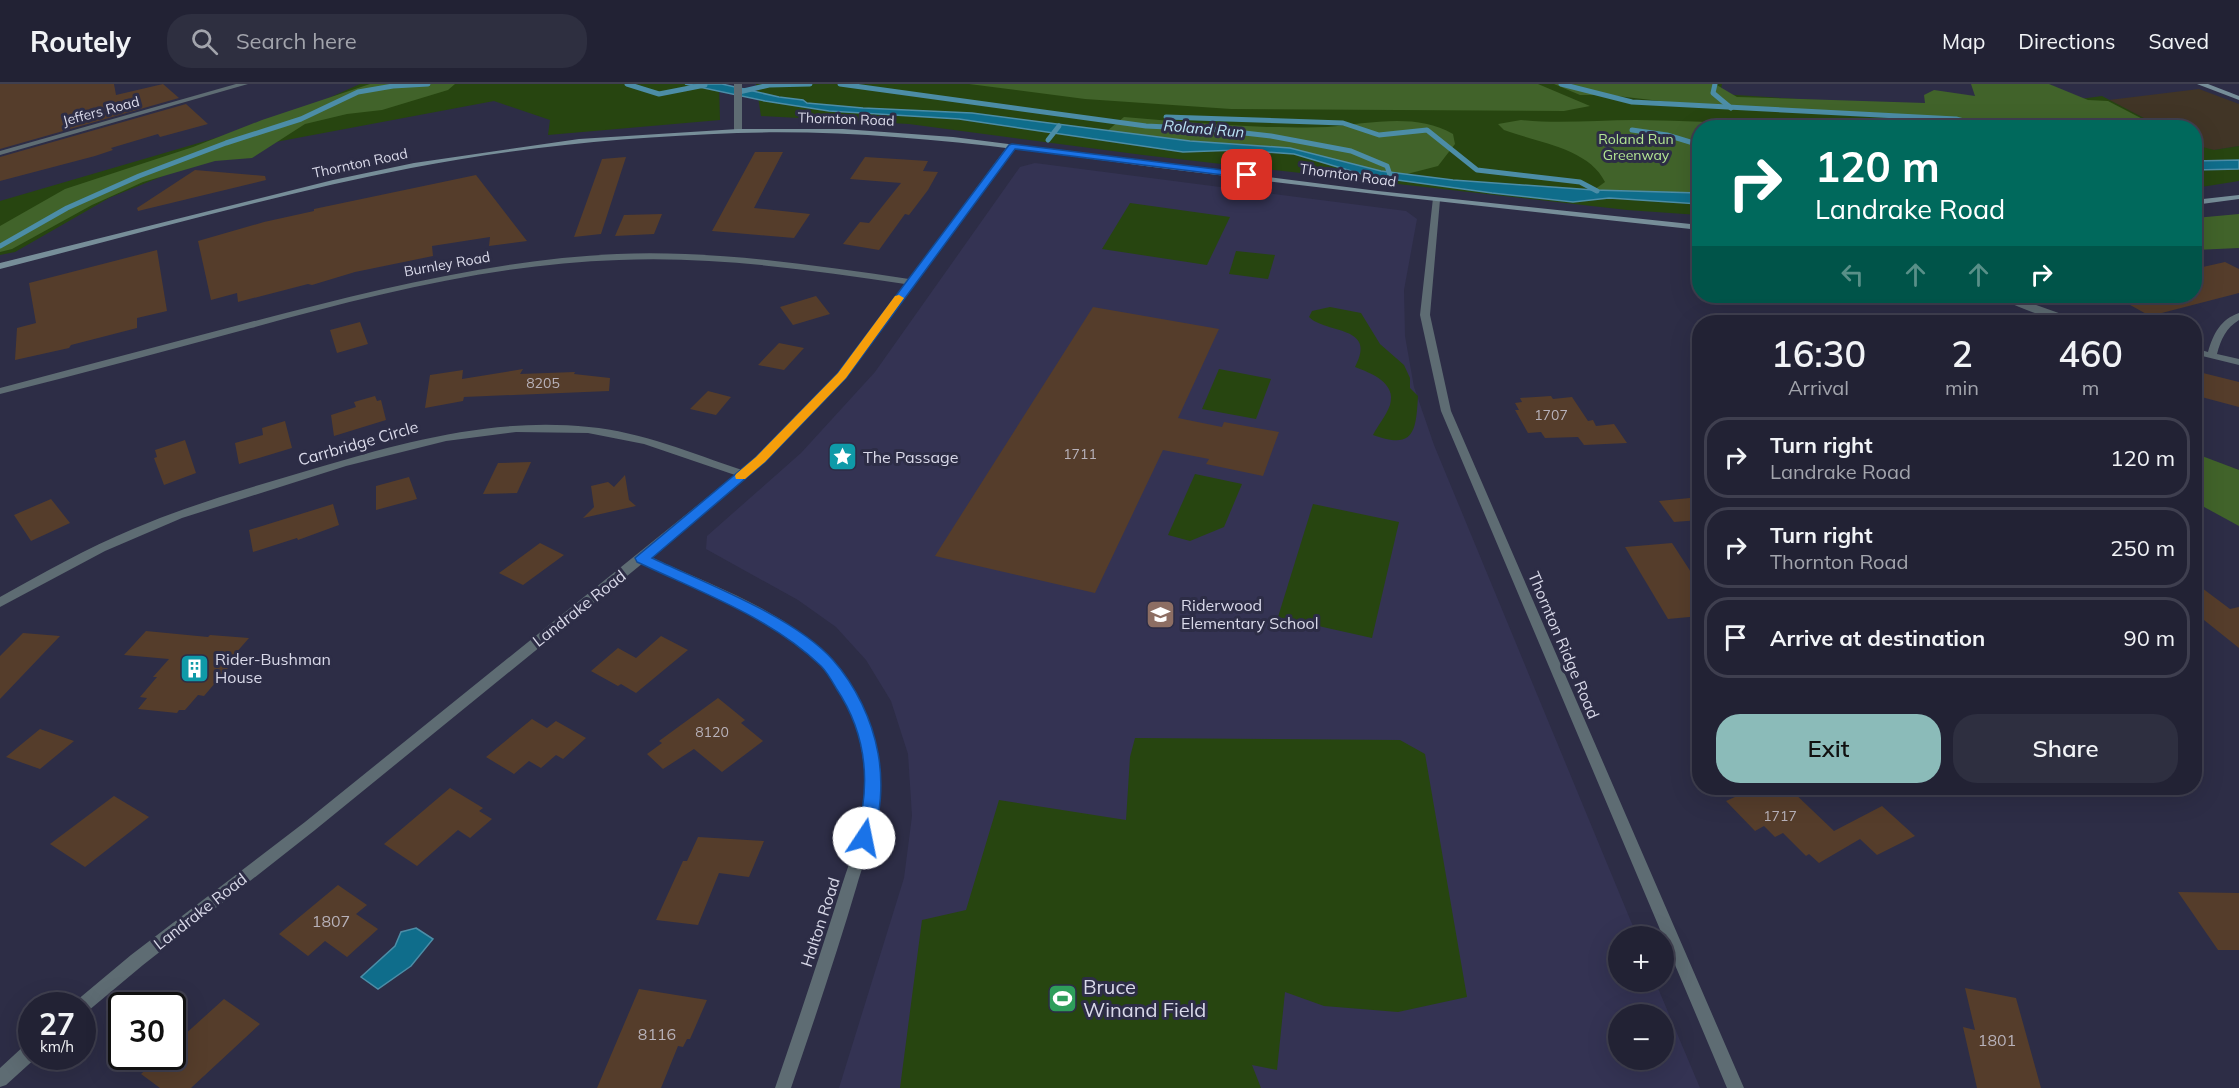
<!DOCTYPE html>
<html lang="en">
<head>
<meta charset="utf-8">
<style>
	:root { --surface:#222234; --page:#2e2f40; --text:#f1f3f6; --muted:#a2a4ac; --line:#3f3f4f; --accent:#8bbbb9 }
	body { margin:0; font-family:Mulish,sans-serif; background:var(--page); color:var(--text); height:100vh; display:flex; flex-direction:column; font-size:22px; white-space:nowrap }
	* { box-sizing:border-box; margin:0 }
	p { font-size:20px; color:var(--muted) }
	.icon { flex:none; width:33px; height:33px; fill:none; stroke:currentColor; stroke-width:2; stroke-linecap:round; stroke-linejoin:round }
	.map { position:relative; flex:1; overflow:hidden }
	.side { position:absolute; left:1692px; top:231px; width:510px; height:480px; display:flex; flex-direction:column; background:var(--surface); border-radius:24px; box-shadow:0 6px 24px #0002,0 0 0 2px var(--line) }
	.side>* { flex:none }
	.guide { position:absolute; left:1692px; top:36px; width:510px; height:183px; border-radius:24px; box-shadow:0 6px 24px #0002,0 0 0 2px var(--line); background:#00695c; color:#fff; overflow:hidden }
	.fabs { position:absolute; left:1608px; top:842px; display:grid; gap:12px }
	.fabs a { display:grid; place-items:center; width:66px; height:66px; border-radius:50%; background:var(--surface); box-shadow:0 6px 24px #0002,0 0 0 2px var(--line); font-size:30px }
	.speed { position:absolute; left:18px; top:908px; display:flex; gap:12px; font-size:30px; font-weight:700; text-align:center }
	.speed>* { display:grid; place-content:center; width:78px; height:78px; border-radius:50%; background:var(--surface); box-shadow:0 6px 24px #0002,0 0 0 2px var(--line); line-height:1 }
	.speed small { font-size:15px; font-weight:400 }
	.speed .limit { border:3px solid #111; border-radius:9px; background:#fff; color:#111 }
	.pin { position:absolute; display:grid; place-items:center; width:51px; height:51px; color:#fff; margin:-26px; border-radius:12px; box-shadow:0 3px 9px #0006 }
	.me { position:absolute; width:66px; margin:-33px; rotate:11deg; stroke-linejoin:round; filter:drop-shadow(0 0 4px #0008) }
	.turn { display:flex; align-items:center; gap:21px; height:126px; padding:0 24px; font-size:27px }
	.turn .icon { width:78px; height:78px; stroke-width:2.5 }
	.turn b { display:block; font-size:42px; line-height:51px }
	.lanes { display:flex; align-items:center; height:57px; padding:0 24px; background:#0003; justify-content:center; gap:30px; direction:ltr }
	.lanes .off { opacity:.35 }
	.eta { display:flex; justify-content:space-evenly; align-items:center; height:102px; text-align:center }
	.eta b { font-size:36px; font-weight:600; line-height:42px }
	.action { display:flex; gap:12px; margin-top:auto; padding:12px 24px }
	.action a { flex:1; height:69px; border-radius:24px; background:var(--accent); color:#111; font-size:24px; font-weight:600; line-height:69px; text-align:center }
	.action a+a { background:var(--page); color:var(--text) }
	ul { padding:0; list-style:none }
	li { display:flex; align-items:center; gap:18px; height:81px; margin:0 12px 9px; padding:0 12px; border:3px solid var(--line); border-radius:24px }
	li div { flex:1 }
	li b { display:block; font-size:22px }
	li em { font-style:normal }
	header { display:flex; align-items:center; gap:36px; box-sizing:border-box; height:84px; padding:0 30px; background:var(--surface); border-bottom:2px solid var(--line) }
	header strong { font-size:28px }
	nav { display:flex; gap:33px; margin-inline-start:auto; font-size:21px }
	.search { width:420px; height:54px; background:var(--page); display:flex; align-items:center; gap:15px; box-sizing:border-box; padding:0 21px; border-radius:24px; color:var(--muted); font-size:22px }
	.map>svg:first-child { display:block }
	.commercial { fill:#413526 }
	.built { fill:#343353; fill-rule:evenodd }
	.green { fill:#274510 }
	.forest { fill:#41632a }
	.water { fill:#0f6d8b; stroke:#4c8da7; stroke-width:1.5 }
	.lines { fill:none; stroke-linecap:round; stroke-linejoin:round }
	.stream { stroke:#4c8da7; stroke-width:5 }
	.building { fill:#553d2b }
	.street { fill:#5e6c73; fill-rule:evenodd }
	.secondary { fill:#778e99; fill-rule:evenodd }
	.route { fill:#1a73e8; stroke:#114b97; stroke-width:1.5 }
	.slow { fill:#f59e0b }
	.labels { text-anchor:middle; stroke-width:6; stroke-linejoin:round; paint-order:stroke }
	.far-street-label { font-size:14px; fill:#d9d9e9; stroke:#2d2d46 }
	.far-park-label { font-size:14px; fill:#b3e693; stroke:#2d2d46 }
	.number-label { font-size:14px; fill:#b8b2ba }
	.far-water-label { font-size:15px; font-style:italic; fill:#bce5f7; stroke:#2d2d46 }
	.street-label { font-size:16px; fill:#d9d9e9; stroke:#2d2d46 }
	.poi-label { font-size:16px; fill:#d9d9e9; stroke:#2d2d46; text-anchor:start }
	.near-number-label { font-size:16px; fill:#b8b2ba }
	.near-poi-label { font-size:20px; fill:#d9d9e9; stroke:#2d2d46; text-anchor:start }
</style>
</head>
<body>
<header>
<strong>Routely</strong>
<div class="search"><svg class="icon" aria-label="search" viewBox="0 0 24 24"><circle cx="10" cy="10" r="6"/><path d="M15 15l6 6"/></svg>Search here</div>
<nav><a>Map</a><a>Directions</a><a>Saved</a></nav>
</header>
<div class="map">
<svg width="2239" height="1004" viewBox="0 0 2239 1004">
	<rect width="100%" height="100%" fill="#2d2d46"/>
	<!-- commercial -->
	<polygon class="commercial" points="2199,5 2239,20 2239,62 2214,66 2201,65 2195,61 2194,44 2161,43 2109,16"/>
	<!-- built -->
	<path class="built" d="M1035,79L1406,127L1417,135L1404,206L1405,252L1414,303L1434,361L1637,852H1618V897H1655L1700,1004H839L904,794L912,732L908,670L891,617L866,576L836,543L798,516L706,465L707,452L801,369L875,288L1020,83ZM1618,930H1664V975H1618Z"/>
	<!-- green -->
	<g class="green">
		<polygon points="360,0 719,0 720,36 548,51 550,36 494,17 265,60 180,85 109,114 15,168 0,171 0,117 284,34"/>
		<polygon points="756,0 1722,0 1720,10 2015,29 2066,17 2102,12 2161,43 1700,44 1699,131 1627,126 1143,71 909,40 761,32"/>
		<polygon points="2195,61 2214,66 2239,62 2239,97 2195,104"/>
		<polygon points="1130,119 1230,133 1207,181 1102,165"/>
		<polygon points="1236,167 1275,171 1268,195 1229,190"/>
		<path d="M1330,223L1361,229L1380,260L1404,281L1410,294V304L1418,312C1416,348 1414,366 1373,351C1378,341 1386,332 1390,321C1397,299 1371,289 1355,283C1378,241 1326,250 1309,233L1312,227Z"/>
		<polygon points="1219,285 1271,295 1256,335 1202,325"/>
		<polygon points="1195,390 1242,400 1224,443 1190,457 1168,451"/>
		<polygon points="1313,420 1399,438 1372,554 1278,533"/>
		<polygon points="1135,654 1400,656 1425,670 1467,913 1398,928 1324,922 1285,908 1277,986 1252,981 1261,1004 900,1004 922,836 966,826 999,716 1126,736 1130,673"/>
	</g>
	<!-- forest -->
	<g class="forest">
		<polygon points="370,0 455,0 448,6 382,26 347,30 305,40 252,74 215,77 143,98 92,121 12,165 0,168 0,142 65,105 193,63 262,36"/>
		<polygon points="969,0 1538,0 1590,22 1564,27 1231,25 1085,15"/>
		<polygon points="1554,0 1715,0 1737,13 1925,19 1924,11 1934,6 1975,12 1971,0 2049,0 2088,16 2108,17 2158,43 1999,44 1960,34 1704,22 1608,11 1580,11"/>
		<path d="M1124,33C1171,37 1219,41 1267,43C1286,43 1307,44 1327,43C1368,40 1415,28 1453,50L1455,60L1438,82L1407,90L1381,87L1290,64L1190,57L1107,47Z"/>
		<path d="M1521,36C1559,40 1597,36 1636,36C1695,37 1753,40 1811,43L1700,44L1699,109L1594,106L1605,98C1589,64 1536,58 1504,46L1498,40Z"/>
		<polygon points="2239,130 2239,164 2195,166 2195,134"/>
		<polygon points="2194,369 2239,386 2239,442 2195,418"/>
	</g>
	<!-- water -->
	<g class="water">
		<polygon points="685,0 722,0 779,13 803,16 807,19 863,24 972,29 1190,57 1290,64 1381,87 1453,96 1594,106 1699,109 1699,120 1609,114 1573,118 1492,109 1368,92 1294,70 1239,66 1183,68 959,35 829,27 765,17"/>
		<polygon points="2239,76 2239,85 2195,86 2195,77"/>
		<polygon points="416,844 433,855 411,882 378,905 361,893 395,862 401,848"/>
	</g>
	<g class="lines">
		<!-- stream -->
		<g class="stream">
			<polyline points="627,0 659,10 705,1"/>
			<polyline points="840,0 1146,42 1209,45 1271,52 1351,67 1387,82 1390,91"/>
			<polyline points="1561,0 1632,18 1956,35 1990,44"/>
			<polyline points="1715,0 1713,9 1731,24"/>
			<polyline points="739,8 769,1 810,0"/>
			<polyline points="1166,33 1343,39 1379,51 1427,46 1477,86 1580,98 1597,107"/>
			<polyline points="1632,46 1667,51 1700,61"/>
			<polyline points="1048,56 1059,42"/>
			<polyline points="0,162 67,124 139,92 226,59 301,35 358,8 393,2 428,0"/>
		</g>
	</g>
	<!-- building -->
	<g class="building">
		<polygon points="0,0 114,0 116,11 163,0 179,14 0,65"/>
		<polygon points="186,20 208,40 160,53 158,50 111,64 113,66 95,72 0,97 0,73"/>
		<polygon points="755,68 783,68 754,124 810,130 794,154 712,147"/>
		<polygon points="626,73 601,150 574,153 602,75"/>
		<polygon points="865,73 928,77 923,87 938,88 928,106 909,131 905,130 879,166 843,160 860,138 869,139 901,99 850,95"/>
		<polygon points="195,86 265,92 266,96 138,127 137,124"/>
		<polygon points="476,91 527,157 489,162 490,153 432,162 433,172 355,188 312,201 308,200 238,218 237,209 211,216 198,157 264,138 314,127 314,125"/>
		<polygon points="662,130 654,150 615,152 624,131"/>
		<polygon points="157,166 167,227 137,234 137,244 71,261 69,264 15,276 17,244 36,239 29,199"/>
		<polygon points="2225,178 2239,185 2239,209 2150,232 2114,212 2194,212 2194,185"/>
		<polygon points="816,212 830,230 793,241 780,223"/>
		<polygon points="1093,223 1219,245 1178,334 1222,343 1224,338 1279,348 1263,392 1206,380 1209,375 1163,366 1095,509 935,472"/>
		<polygon points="360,238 368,260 337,269 330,246"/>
		<polygon points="779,259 804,264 784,286 758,281"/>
		<polygon points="523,285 520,290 575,288 574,290 610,294 609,307 464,313 463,317 425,324 430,291 463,286 462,295"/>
		<polygon points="2195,287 2239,298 2239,323 2194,311"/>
		<polygon points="708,307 731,313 716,331 690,325"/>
		<polygon points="375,312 377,317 381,316 386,336 334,352 331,331 356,323 354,318"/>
		<polygon points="1551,312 1553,315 1572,313 1588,337 1593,336 1596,342 1614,340 1627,359 1584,361 1578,353 1545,354 1541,348 1528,349 1515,326 1519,326 1515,319 1522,318 1520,314"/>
		<polygon points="285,337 292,364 239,380 235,359 263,351 262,344"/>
		<polygon points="185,356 196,389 164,401 154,374 157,373 155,366"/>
		<polygon points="531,378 517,409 483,410 498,379"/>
		<polygon points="625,391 629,416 636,422 583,434 594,423 591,402 608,398 614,403"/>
		<polygon points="409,393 417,415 376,426 376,402"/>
		<polygon points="1700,413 1700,436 1674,438 1659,417"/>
		<polygon points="51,415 70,439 31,457 14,431"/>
		<polygon points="333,420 339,441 298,456 297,454 253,468 249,446"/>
		<polygon points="540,459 564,471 523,501 499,489"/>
		<polygon points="1672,459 1700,502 1700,532 1668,535 1625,463"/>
		<polygon points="2194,498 2230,525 2239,523 2239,564 2194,528"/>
		<polygon points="146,547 208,553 210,551 249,554 235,570 239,571 204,612 198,611 185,626 179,626 177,629 138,625 147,614 140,613 157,593 153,593 169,575 124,571"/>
		<polygon points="23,549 60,552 0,615 0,572"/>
		<polygon points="661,552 688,566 636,609 621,600 618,602 591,587 618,564 636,574"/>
		<polygon points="718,614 745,636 741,639 763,657 722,688 694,665 663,685 647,670 662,659 659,657"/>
		<polygon points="532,635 547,644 556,637 586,654 563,675 556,671 541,684 529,677 514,690 486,673"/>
		<polygon points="40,645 74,657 40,685 6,673"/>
		<polygon points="450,704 483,724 479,727 492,735 470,754 458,746 417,782 384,760"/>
		<polygon points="1726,704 1789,704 1834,747 1882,722 1915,752 1877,771 1860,755 1819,779 1809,770 1806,772 1783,749 1775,753 1764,742 1755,747 1726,717 1735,713"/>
		<polygon points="114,712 149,733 85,783 50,760"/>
		<polygon points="698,753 764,757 749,793 719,789 698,841 656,836 683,777 687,777"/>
		<polygon points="338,801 367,821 356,830 378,845 347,873 325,857 308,872 279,850"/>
		<polygon points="2178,808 2239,809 2239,866 2218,866"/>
		<polygon points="1965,904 2016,914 2041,1004 1977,1004 1963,943 1975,946"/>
		<polygon points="639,905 707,916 690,955 687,955 683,963 678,962 661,1004 597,1004"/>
		<polygon points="224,915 260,940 191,1004 160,1004 141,990 161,972 172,972 172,962"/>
	</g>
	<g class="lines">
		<!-- street -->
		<g class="street">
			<polygon points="236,0 248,0 0,71 0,67"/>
			<polygon points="734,0 742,0 742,47 738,49 734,47"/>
			<path d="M1009,60L1016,62L846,294L765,377L651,473C706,499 768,520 815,560C855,595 880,646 881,699C881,734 867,768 857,801C837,869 814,937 791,1004H775C798,937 821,869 842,801C853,768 866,735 867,700C867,648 844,597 803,565C756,527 698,505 643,479L315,746L143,881L88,927L82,929V921H74L76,917L131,871L305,738L735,391L644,360L588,349L516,348L446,357L346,382L182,434L105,467L0,523V513C43,489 87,464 133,445C191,420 253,403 313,385C403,358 495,333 589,343C642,348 691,369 742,386L757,373L838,290L905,200C811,186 716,172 619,176C494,180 372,211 251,244C168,266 84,289 0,310V304C79,283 159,262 239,241C363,209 488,176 617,170C715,166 813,181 909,195Z"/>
			<polygon points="1433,114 1440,116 1430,231 1451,327 1744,1004 1727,1004 1441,327 1420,231"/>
			<path d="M1999,212H2011L2084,238C2063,240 2016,225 1999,212Z"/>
			<path d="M2239,229V236C2226,244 2221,255 2217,270L2239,275V281L2194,270V264L2208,268C2213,250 2221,235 2239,229Z"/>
			<polygon points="32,958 32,972 38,972 6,1001 0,1003 0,984 26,960"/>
		</g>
		<!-- secondary -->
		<g class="secondary">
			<polygon points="2197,0 2208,0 2239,12 2239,16"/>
			<path d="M738,45H843L953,53L1378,107L1700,141V146C1531,128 1362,109 1193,88C1042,69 890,44 737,49C628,53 518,63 411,84C273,111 137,150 0,185V179L333,96L414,79L579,55Z"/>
			<polygon points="2239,111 2239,115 2194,121 2194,116"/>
		</g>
	</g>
	<!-- route -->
	<path class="route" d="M1012,60L1247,89L1252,91L1247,94L1015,65L846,294L765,378L652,474C705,499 795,533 833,576C856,602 872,636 878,669C883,696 882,733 870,759L864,761L858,759L856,754C871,702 867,650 836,604C832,597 827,588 821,582C770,533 700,508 637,478L635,474L756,373L838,289L1009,61Z"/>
	<!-- slow -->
	<polygon class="slow" points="899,211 904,214 846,294 765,378 745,395 736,395 735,392 736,390 756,373 838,289 895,212"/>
	<!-- icons -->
	<defs>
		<symbol id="sight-square" viewBox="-11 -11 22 22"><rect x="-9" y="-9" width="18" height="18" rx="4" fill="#0f9aa8" stroke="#2d2d46"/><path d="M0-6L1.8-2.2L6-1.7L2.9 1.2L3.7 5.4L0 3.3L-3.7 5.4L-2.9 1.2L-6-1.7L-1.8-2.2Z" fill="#fff"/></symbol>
		<symbol id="school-square" viewBox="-11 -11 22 22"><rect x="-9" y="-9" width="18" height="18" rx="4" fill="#8d6e63" stroke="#2d2d46"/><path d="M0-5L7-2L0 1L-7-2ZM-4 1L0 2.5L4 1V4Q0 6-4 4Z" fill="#fff"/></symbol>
		<symbol id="building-square" viewBox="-11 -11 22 22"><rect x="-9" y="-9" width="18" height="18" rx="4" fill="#0f9aa8" stroke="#2d2d46"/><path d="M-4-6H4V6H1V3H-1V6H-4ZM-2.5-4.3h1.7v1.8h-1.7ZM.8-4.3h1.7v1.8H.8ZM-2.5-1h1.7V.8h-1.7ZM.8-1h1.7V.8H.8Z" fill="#fff"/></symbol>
		<symbol id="stadium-square" viewBox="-11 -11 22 22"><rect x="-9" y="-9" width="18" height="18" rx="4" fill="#2e9e5b" stroke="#2d2d46"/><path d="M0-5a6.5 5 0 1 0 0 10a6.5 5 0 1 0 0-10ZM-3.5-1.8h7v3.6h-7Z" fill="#fff"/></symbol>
	</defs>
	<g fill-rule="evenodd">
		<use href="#sight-square" x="826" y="356" width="33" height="33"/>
		<use href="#school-square" x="1144" y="514" width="33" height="33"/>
		<use href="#building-square" x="178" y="568" width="33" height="33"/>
		<use href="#stadium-square" x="1046" y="898" width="33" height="33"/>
	</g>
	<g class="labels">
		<!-- far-street labels -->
		<g class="far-street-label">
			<text transform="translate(101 27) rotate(-15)" y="5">Jeffers Road</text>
			<text transform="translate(846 35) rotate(2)" y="5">Thornton Road</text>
			<text transform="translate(360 79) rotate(-12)" y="5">Thornton Road</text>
			<text transform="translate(1348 91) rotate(8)" y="5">Thornton Road</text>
			<text transform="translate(447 180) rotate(-10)" y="5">Burnley Road</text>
		</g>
		<!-- far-park labels -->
		<g class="far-park-label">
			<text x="1636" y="60">Roland Run<tspan x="1636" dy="16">Greenway</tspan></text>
		</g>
		<!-- number labels -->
		<g class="number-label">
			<text x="543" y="304">8205</text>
			<text x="1551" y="336">1707</text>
			<text x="1080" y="375">1711</text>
			<text x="712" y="653">8120</text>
			<text x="1780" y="737">1717</text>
		</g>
		<!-- far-water labels -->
		<g class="far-water-label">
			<text transform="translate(1204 45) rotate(5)" y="5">Roland Run</text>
		</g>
		<!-- street labels -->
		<g class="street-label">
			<text transform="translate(358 359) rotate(-16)" y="6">Carrbridge Circle</text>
			<text transform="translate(579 524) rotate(-38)" y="6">Landrake Road</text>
			<text transform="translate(1564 561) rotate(67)" y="6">Thornton Ridge Road</text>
			<text transform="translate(200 827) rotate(-38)" y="6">Landrake Road</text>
			<text transform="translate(820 838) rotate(-72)" y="6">Halton Road</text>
		</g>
		<!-- poi labels -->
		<g class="poi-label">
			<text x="863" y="379">The Passage</text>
			<text x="1181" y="527">Riderwood<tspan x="1181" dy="18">Elementary School</tspan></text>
			<text x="215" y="581">Rider-Bushman<tspan x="215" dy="18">House</tspan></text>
		</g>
		<!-- near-number labels -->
		<g class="near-number-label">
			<text x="331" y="843">1807</text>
			<text x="657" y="956">8116</text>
			<text x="1997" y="962">1801</text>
		</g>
		<!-- near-poi labels -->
		<g class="near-poi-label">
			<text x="1083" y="910">Bruce<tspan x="1083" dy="23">Winand Field</tspan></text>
		</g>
	</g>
</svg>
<div class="fabs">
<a>+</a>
<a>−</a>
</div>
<div class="speed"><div>27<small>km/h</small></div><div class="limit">30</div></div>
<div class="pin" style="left:1247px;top:91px;background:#d93025"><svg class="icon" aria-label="arrive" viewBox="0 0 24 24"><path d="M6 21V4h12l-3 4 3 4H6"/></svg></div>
<svg class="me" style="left:864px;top:754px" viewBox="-20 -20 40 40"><circle r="19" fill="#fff"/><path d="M0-13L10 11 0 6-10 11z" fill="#1a73e8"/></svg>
<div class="guide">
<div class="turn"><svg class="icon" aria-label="right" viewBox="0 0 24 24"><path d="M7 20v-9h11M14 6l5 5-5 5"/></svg><div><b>120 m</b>Landrake Road</div></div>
<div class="lanes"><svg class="icon off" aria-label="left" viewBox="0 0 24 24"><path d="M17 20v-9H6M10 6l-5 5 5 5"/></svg><svg class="icon off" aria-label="ahead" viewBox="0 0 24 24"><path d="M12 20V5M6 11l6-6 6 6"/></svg><svg class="icon off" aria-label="ahead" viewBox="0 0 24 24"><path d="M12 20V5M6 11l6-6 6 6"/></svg><svg class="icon" aria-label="right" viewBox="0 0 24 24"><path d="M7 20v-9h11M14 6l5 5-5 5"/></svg></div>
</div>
<section class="side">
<div class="eta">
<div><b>16:30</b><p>Arrival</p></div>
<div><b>2</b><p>min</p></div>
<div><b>460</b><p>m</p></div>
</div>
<ul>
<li><svg class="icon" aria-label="right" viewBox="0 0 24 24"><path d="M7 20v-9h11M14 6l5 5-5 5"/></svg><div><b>Turn right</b><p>Landrake Road</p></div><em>120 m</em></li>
<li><svg class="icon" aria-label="right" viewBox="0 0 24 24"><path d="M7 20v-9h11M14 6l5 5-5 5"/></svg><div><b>Turn right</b><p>Thornton Road</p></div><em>250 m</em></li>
<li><svg class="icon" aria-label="arrive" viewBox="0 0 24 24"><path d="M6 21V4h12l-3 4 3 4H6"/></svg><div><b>Arrive at destination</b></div><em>90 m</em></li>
</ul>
<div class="action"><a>Exit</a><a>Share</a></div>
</section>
</div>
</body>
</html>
